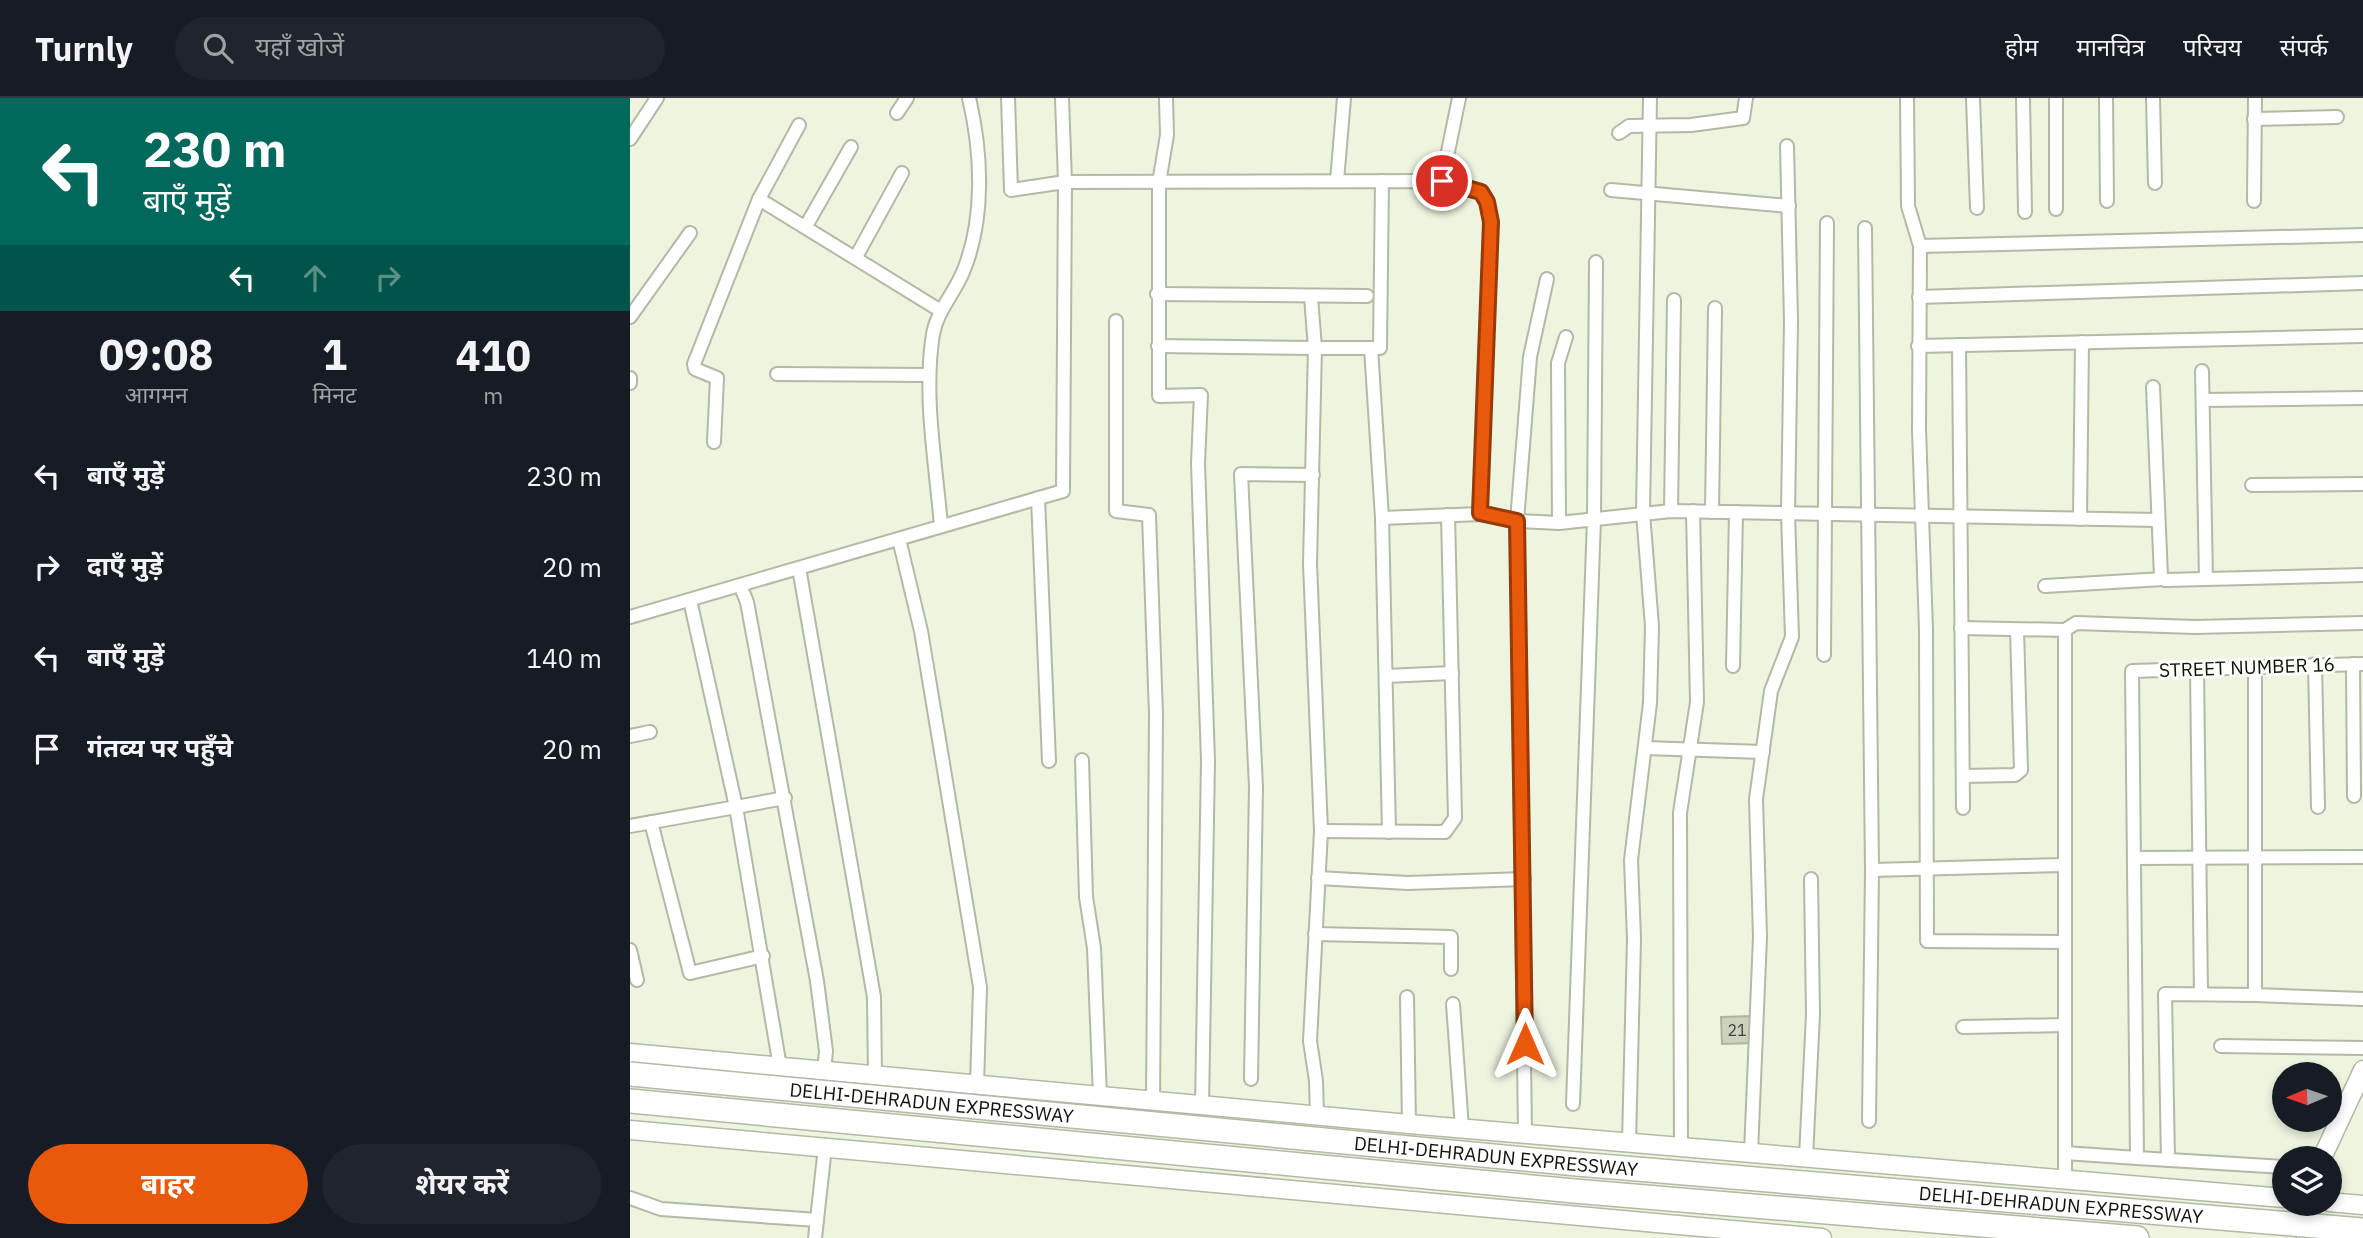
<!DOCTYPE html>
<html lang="hi">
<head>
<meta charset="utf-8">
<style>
	:root { --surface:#171b24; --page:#20242c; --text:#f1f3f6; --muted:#9ea1a6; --line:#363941; --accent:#ea580c }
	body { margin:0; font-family:"IBM Plex Sans","Noto Sans Devanagari",sans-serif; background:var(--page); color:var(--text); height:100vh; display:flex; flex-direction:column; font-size:26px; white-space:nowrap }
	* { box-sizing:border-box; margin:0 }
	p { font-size:23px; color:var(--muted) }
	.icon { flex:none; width:38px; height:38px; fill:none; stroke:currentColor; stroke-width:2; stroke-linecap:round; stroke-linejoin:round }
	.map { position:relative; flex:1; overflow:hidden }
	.details { display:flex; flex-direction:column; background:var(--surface); width:630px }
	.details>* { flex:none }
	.banner { background:#00695c; color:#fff; overflow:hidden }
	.needle { width:46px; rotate:268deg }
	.fabs { position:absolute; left:1642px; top:964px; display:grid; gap:14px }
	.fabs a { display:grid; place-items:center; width:70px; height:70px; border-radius:50%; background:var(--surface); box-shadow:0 4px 10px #0003; font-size:35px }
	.pin { position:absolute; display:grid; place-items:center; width:60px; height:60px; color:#fff; margin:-30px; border:4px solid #fff; border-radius:50%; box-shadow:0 2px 7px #0007 }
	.me { position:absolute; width:77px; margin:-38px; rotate:0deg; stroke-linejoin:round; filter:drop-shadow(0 0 5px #0008) }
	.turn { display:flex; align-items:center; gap:24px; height:147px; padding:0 28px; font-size:32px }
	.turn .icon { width:91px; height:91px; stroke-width:2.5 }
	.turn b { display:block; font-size:49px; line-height:60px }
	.lanes { display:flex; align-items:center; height:66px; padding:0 28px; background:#0003; justify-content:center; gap:35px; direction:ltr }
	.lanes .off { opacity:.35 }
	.eta { display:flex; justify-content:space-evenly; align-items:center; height:119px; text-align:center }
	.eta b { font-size:42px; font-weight:700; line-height:49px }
	.button { display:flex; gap:14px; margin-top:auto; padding:14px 28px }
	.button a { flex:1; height:80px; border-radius:42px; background:var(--accent); color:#fff; font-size:28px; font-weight:700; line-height:80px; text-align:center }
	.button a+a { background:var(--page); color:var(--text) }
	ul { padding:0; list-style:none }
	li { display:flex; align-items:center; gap:21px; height:91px; padding:0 28px }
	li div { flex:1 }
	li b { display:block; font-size:26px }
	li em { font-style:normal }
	header { display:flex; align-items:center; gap:42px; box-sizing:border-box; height:98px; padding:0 35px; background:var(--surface); border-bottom:2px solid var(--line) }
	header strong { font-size:33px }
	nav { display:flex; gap:38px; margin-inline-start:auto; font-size:24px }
	.search { width:490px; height:63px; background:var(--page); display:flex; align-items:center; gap:18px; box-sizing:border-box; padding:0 24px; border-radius:38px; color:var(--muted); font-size:26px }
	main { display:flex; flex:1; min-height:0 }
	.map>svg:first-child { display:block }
	.building { fill:#cbd2bd; stroke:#adb49f; stroke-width:2 }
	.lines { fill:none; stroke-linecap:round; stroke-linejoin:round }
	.street-casing { stroke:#b2b9a4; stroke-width:16 }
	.secondary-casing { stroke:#b2b9a4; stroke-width:21 }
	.highway-casing { stroke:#b2b9a4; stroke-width:26 }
	.street { stroke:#fff; stroke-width:12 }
	.secondary { stroke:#fff; stroke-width:18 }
	.highway { stroke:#fff; stroke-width:23 }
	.highway-bridge-casing { stroke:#b2b9a4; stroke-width:26; stroke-linecap:butt }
	.highway-bridge { stroke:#fff; stroke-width:23 }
	.route-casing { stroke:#983908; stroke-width:18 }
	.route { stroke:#ea580c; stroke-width:12 }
	.labels { text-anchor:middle; stroke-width:6; stroke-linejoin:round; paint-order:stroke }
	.number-label { font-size:16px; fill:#404338 }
	.street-label { font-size:19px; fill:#11130b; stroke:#fdfffb }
</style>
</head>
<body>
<header>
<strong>Turnly</strong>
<div class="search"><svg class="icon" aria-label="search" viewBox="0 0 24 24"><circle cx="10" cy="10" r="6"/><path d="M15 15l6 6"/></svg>यहाँ खोजें</div>
<nav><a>होम</a><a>मानचित्र</a><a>परिचय</a><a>संपर्क</a></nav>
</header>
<main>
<section class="details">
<div class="banner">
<div class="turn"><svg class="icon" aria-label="left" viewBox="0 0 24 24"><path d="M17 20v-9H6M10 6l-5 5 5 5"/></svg><div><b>230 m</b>बाएँ मुड़ें</div></div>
<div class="lanes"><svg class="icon" aria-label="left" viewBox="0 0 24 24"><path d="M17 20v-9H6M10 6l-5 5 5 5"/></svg><svg class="icon off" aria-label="ahead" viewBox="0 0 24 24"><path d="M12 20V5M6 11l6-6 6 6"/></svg><svg class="icon off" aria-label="right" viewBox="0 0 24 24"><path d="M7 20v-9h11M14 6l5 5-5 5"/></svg></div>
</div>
<div class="eta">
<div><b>09:08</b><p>आगमन</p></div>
<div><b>1</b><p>मिनट</p></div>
<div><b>410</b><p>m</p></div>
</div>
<ul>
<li><svg class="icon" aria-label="left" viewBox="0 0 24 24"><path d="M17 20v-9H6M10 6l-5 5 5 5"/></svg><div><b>बाएँ मुड़ें</b></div><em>230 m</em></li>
<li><svg class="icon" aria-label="right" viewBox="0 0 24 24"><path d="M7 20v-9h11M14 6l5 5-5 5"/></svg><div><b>दाएँ मुड़ें</b></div><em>20 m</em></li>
<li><svg class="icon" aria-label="left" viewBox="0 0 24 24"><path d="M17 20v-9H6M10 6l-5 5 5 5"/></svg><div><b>बाएँ मुड़ें</b></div><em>140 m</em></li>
<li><svg class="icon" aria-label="arrive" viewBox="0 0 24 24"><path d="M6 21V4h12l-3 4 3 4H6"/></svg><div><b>गंतव्य पर पहुँचे</b></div><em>20 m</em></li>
</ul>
<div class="button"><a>बाहर</a><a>शेयर करें</a></div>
</section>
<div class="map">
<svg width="1733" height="1140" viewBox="0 0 1733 1140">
	<rect width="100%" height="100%" fill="#edf4df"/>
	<!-- building -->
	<polygon class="building" points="1123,918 1124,945 1092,946 1091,919"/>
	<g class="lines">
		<defs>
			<g id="street">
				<polyline points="378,0 381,92 435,84 432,0"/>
				<polyline points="536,0 537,37 529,85 529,298 571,297 568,365 578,663 572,1008"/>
				<polyline points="1277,0 1278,108 1290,148 1289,332 1296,531 1297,843 1435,844"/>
				<polyline points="1343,0 1347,110"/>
				<polyline points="1393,0 1395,114"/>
				<polyline points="1426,0 1426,111"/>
				<polyline points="1476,0 1477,103"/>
				<polyline points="1523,0 1525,85"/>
				<polyline points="267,15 277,0"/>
				<polyline points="1624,21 1707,19"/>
				<polyline points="989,35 999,28 1061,27 1113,20 1116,0"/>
				<polyline points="0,41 27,0"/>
				<polyline points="707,83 714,0"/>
				<polyline points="812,83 829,0"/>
				<polyline points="981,92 1159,108"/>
				<polyline points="129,101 311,213"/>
				<polyline points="1624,103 1625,0"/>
				<polyline points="176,128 221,49"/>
				<polyline points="1235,130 1242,772 1239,1023"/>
				<polyline points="1290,148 1733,137"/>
				<polyline points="226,159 272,75"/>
				<polyline points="527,196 737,198"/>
				<polyline points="1289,199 1733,185"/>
				<polyline points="0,219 60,135"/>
				<polyline points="486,223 486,413 519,417 526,617 523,1003"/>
				<polyline points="1329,247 1333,710"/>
				<polyline points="528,248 685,250 681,199"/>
				<polyline points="1288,248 1733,238"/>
				<polyline points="741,250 752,420 759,734"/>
				<polyline points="1572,273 1576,481"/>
				<polyline points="147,276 299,277"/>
				<polyline points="0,280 0,285"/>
				<polyline points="1523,289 1531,479 1535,482 1733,477"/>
				<polyline points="1573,302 1733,300"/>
				<polyline points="84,344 87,280 65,271 64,266 129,101 169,27"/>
				<polyline points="1622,387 1733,386"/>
				<polyline points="408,400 419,663"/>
				<polyline points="1041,413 1044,202"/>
				<polyline points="1082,414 1085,210"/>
				<polyline points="752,420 850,416 887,423 929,425 1041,413 1528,422"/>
				<polyline points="1450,421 1452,244"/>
				<polyline points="929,425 928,265 936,239"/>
				<path d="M311,428C306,366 293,298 303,236C307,213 324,196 333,174C355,121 352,55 339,0"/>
				<polyline points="269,441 291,533 350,889 347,987"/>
				<polyline points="169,470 244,899 245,977"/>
				<polyline points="110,487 117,504 187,883 196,953 194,973"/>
				<polyline points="1415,488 1533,481"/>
				<polyline points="0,519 433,393 435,84 812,83 851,94 857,104 861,124 850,416"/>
				<polyline points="1331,530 1435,532"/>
				<polyline points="1194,557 1197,125"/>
				<polyline points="1685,566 1688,709"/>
				<polyline points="1723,566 1724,698"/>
				<polyline points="1103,568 1106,414"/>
				<polyline points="1625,568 1625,897 1733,901"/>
				<polyline points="1567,571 1571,896"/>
				<polyline points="756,578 822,575"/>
				<polyline points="0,638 20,634"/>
				<polyline points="1015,650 1133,654"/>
				<polyline points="452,662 456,799 464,850 470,998"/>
				<polyline points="1333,678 1385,677 1391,672 1387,532"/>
				<polyline points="21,724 60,875 133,858"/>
				<polyline points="0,728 106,709 60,502"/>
				<polyline points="691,733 815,734 825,720 818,417"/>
				<polyline points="1504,760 1733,759"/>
				<polyline points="1242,772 1434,767"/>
				<polyline points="688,780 778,785 894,781"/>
				<polyline points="685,836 821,839 821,871"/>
				<polyline points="0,852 7,882"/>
				<polyline points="777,899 779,1026"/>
				<polyline points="823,906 832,1030"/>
				<polyline points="1333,929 1435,927"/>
				<polyline points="1591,948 1733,950"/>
				<polyline points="150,969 106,709 155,700"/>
				<polyline points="621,981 626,689 611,376 683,377"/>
				<polyline points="943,1006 964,421 966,164"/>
				<polyline points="687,1017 686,983 680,943 691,733 680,466 685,250 750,250 752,83"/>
				<polyline points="895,1035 887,423 900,259 917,181"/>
				<polyline points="999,1044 1004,841 1001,762 1020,605 1022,528 1013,415 1020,0"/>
				<polyline points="1051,1049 1050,715 1067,604 1063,413"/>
				<polyline points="1121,1055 1130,839 1126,701 1141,593 1162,539 1158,415 1161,223 1157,48"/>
				<polyline points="1435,1055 1507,1060"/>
				<polyline points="1176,1059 1183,916 1181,781"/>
				<polyline points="1538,1062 1535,896 1625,897"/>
				<polyline points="1654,1069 1507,1060 1502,573 1733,566"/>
				<polyline points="1435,1081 1435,532 1446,525 1565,529 1733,525"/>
				<polyline points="0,1100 31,1111 187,1122"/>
				<polyline points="185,1140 195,1049"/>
			</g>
			<g id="secondary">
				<polyline points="0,955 779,1026 1654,1100"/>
				<polyline points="0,1032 1192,1140"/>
				<polyline points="1692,1060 1733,972"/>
				<polyline points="1699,1104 1733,1107"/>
				<polyline points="1676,1140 1680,1106"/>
			</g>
			<polyline id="highway" points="0,1003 944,1093 1507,1140"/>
		</defs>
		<!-- street casing -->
		<use href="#street" class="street-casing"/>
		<!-- secondary casing -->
		<use href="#secondary" class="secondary-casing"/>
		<!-- highway casing -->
		<use href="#highway" class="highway-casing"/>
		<!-- street -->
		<use href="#street" class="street"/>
		<!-- secondary -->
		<use href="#secondary" class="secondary"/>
		<!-- highway -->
		<use href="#highway" class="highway"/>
		<defs>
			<g id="highway-bridge">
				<path id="s1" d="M0,976L947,1066L1733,1132"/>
			</g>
		</defs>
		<!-- highway-bridge casing -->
		<use href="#highway-bridge" class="highway-bridge-casing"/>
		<!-- highway-bridge -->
		<use href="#highway-bridge" class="highway-bridge"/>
	</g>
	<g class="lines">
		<defs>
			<polyline id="route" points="812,83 851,94 857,104 861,124 850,415 887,423 895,946"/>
		</defs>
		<!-- route casing -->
		<use href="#route" class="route-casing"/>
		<!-- route -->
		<use href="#route" class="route"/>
	</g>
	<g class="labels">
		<!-- number labels -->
		<g class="number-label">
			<text x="1107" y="938">21</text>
		</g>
		<!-- street labels -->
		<g class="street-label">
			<text transform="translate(1617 569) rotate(-2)" y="7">STREET NUMBER 16</text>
			<text dy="7" stroke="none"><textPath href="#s1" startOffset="303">DELHI-DEHRADUN EXPRESSWAY</textPath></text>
			<text dy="7" stroke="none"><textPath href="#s1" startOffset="870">DELHI-DEHRADUN EXPRESSWAY</textPath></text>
			<text dy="7" stroke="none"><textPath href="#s1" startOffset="1437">DELHI-DEHRADUN EXPRESSWAY</textPath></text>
		</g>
	</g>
</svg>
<div class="fabs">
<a><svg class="needle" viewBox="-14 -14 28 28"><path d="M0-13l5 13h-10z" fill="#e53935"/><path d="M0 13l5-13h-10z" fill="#9ea1a6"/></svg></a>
<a><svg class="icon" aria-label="layers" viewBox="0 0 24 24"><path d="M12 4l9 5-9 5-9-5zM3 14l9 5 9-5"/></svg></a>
</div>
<div class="pin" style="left:812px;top:83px;background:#d93025"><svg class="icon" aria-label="arrive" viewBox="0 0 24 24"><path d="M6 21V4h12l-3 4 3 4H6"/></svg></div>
<svg class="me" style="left:895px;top:946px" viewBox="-20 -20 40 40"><path d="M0-17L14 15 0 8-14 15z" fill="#ea580c" stroke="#fff" stroke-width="4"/></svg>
</div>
</main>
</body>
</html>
